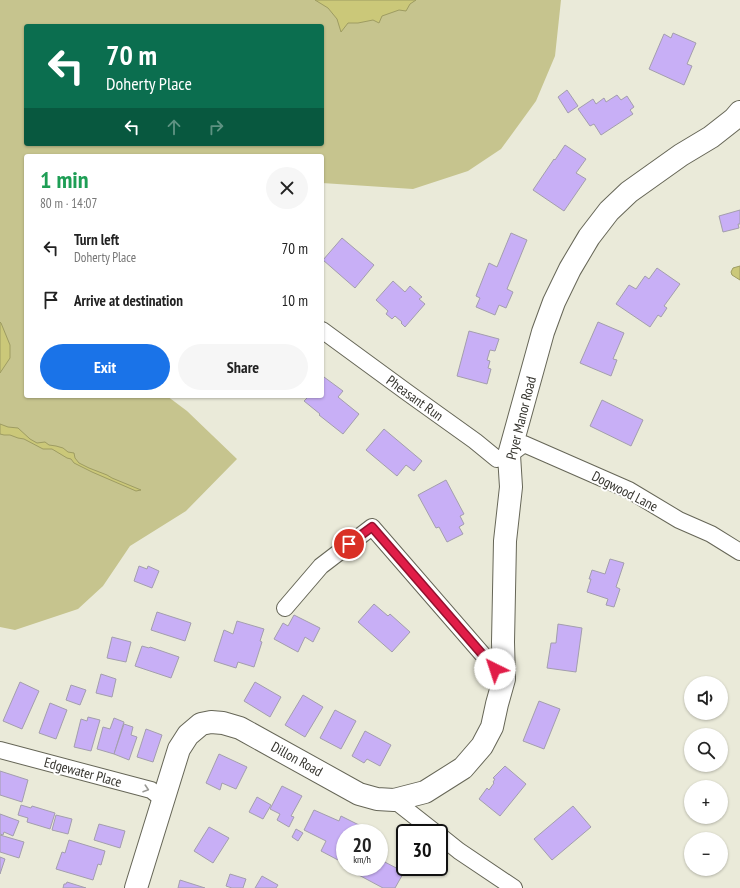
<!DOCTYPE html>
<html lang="en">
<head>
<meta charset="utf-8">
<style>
	:root { --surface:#fff; --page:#f6f6f6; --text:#222; --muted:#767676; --accent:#1a73e8 }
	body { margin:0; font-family:"PT Sans Narrow",sans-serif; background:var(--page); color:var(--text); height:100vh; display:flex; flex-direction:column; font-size:15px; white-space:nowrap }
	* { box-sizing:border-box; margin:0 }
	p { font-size:13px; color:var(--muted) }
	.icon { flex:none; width:22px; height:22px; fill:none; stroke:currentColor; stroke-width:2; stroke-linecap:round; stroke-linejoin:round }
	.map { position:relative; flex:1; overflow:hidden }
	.panel { position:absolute; left:24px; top:154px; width:300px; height:244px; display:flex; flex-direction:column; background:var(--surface); border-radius:4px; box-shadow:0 1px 3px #0004 }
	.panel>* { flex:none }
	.top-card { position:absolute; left:24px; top:24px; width:300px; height:122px; border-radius:4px; box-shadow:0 1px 3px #0004; background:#0b6e4f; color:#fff; overflow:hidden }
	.tools { position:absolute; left:684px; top:676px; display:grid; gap:8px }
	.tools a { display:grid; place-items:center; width:44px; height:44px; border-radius:50%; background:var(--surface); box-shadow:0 1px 3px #0004; font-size:20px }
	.speed { position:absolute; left:336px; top:824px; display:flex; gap:8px; font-size:20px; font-weight:700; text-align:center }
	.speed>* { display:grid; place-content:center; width:52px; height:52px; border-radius:50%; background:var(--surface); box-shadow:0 1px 3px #0004; line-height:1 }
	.speed small { font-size:10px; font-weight:400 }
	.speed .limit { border:2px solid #111; border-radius:6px; background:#fff; color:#111 }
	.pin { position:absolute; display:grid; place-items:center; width:34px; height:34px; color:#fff; margin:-17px; border:2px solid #fff; border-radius:50%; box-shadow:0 1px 4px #0007 }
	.me { position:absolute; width:44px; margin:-22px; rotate:319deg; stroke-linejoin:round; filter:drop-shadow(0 0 3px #0008) }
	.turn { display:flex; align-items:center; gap:14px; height:84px; padding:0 16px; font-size:18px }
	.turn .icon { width:52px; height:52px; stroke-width:2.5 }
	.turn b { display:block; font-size:28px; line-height:34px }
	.lanes { display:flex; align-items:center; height:38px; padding:0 16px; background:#0003; justify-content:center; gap:20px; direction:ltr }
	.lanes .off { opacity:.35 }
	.round { display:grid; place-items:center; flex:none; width:42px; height:42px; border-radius:21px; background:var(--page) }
	.summary { display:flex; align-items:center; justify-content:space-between; height:68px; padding:0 16px }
	h1 { font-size:24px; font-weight:700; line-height:30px; color:#1e9e55 }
	.button { display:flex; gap:8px; margin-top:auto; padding:8px 16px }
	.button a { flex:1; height:46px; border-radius:24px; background:var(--accent); color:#fff; font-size:16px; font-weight:700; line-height:46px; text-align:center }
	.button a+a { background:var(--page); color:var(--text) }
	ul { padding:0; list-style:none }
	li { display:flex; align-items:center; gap:12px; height:52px; padding:0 16px }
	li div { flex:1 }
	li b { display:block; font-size:15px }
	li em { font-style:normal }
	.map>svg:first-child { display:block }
	.green { fill:#c6c48e; fill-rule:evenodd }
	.water { fill:#cbc879; stroke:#9e9c62 }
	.building { fill:#c8aff6; stroke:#a39ead }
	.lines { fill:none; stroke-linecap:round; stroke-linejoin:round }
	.street-casing { stroke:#666657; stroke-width:18 }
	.secondary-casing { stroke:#666657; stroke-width:24 }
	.street { stroke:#fff; stroke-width:16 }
	.secondary { stroke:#fff; stroke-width:22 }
	.oneway { stroke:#9a9a96 }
	.route-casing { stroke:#92132f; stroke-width:10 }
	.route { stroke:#e11d48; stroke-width:7 }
	.labels { text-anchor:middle; stroke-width:4; stroke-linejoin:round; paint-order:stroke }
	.street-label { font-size:14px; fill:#35342e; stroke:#fff }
</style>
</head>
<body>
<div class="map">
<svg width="740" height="888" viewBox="0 0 740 888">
	<rect width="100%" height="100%" fill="#eaead9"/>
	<!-- green -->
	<path class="green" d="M0,0H561L555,56L536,101L501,149L468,171L413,189L322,183V156H26V396H167L187,411L237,459L186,511L130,546L103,586L78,609L15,630L0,627ZM26,26H322V144H26Z"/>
	<!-- water -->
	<g class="water">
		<polygon points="315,0 416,0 410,4 406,11 399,10 382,16 379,23 373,20 358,23 348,23 341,32 337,19 328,8"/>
		<polygon points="740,266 740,280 732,275 731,272 733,268"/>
		<polygon points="0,322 1,323 10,345 10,358 0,373"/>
		<polygon points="0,424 8,427 18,428 30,439 37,443 45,442 49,445 56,446 63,448 68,452 74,453 75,458 79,463 89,468 107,475 112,478 141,490 136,491 92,472 74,463 71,459 67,458 52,449 43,449 24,439 18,438 10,435 4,435 0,434"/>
	</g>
	<!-- building -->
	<g class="building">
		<polygon points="673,33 696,43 687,64 692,66 684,85 649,69 664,34 671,38"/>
		<polygon points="567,90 578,106 568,113 558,97"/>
		<polygon points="617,95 621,100 627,96 634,107 630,110 633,114 601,135 594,124 590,126 578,109 593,99 596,104 604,98 606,102"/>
		<polygon points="565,145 586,159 576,173 586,179 564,211 533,190 554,159 555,160"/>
		<polygon points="740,210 740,224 738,224 739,228 723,232 719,216"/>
		<polygon points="511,233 527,240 507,289 513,292 506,308 499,305 495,315 476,307 480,298 476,296 489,263 497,267"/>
		<polygon points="342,238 374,265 355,288 323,260"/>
		<polygon points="657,268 680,284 664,306 667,308 661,317 658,315 650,327 616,304 629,285 636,289 645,276 649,279"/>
		<polygon points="393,281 405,292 410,286 422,297 419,299 425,304 405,327 401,323 402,322 395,316 392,319 386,314 388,311 376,300"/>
		<polygon points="598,322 624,333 613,359 617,360 611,376 580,363"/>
		<polygon points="469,331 499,339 495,351 490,350 487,360 490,361 488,368 491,369 487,384 457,376"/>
		<polygon points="324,377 343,391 338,397 359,414 343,434 319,415 320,414 304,401 309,396 322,396 322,379"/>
		<polygon points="602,400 643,420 631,446 590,426"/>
		<polygon points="384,429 422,461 414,471 406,465 397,476 366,450"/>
		<polygon points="446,480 464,514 460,516 464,524 459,527 463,534 447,542 439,527 436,528 418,495"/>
		<polygon points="610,559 624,563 616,587 620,589 614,607 606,605 608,599 587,592 591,579 589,579 592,570 605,574"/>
		<polygon points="139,566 147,569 148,566 159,571 152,588 134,581"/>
		<polygon points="374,604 388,616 390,614 410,632 392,652 358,622"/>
		<polygon points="157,612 191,623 185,641 151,630"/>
		<polygon points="294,615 320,628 313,642 305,637 298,652 274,639 283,623 288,626"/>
		<polygon points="237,621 264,629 260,641 262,642 254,667 238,662 236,668 214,661 224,630 233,634"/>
		<polygon points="558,624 582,628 576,672 547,668 551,643 556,643"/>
		<polygon points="112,637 131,642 126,662 107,658"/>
		<polygon points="142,646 149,648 150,647 179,657 171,678 135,666"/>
		<polygon points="101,674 116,679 112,697 96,693"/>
		<polygon points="20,682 39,691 22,729 3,721"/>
		<polygon points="255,682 281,697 270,717 244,701"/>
		<polygon points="71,685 86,690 80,705 66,700"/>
		<polygon points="303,695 323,707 305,737 285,725"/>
		<polygon points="539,701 560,709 544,749 523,741"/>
		<polygon points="50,703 67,710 56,739 39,733"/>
		<polygon points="335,710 356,721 341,749 320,738"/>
		<polygon points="88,717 100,720 91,751 74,747 81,719 87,721"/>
		<polygon points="114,718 124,722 114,754 97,749 103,727 110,729"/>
		<polygon points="124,724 133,727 131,735 137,737 129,760 114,754"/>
		<polygon points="146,729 162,735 153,762 137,757"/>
		<polygon points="365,731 391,745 380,766 367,759 364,763 352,756"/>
		<polygon points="219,754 247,767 236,789 222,783 220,790 206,783"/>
		<polygon points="505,766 526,784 500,816 479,799 487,788 489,790 494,783 493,782 495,779 493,778"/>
		<polygon points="0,771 28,780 22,802 0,795"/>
		<polygon points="282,786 302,796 291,816 294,817 289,827 277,820 280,814 270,809"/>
		<polygon points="257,797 271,805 263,819 249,812"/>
		<polygon points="21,805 31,808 32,806 55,813 50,829 27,822 28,818 18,815"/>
		<polygon points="573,806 591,827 552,860 534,839"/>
		<polygon points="314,810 339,821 341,816 361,826 358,833 345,833 345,845 338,860 321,851 326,841 304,830"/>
		<polygon points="0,814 19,821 13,836 4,832 3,835 0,834"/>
		<polygon points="56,815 72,819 68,834 52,830"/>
		<polygon points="99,824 125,831 120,848 94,840"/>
		<polygon points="209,827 229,838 213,863 194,851"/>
		<polygon points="296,829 303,833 298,841 292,837"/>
		<polygon points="0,835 24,842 19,858 0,852"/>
		<polygon points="69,840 105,851 101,865 98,864 93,880 56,869 62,852 65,853"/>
		<polygon points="0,857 5,859 0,874"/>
		<polygon points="379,859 404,872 395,888 383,888 355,873 358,867 379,867"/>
		<polygon points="230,874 246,879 243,888 232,888 226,886"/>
		<polygon points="262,876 278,885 276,888 255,888"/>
		<polygon points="180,880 205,888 178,888"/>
		<polygon points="67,882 86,888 63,888 64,884 66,884"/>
	</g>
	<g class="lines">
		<defs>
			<g id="street">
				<polyline points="322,330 408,393 475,441 497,459 509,455 524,444 629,490 679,520 711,534 740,552"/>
				<polyline points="285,608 321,566 372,527 504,679"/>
				<polyline points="0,750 151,790 164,800"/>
				<polyline points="394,800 436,833"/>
				<polyline points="439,835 459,851 514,888"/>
			</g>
			<polyline id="secondary" points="136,888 179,749 188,735 201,724 211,722 223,723 240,728 359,794 377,799 394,800 425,792 463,768 482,746 492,727 497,704 504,679 503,642 505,541 511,487 509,455 543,332 554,302 570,269 589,237 609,211 629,192 681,155 711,137 734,119 740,112"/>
		</defs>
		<!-- street casing -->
		<use href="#street" class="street-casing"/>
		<!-- secondary casing -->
		<use href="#secondary" class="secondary-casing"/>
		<!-- street -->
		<use href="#street" class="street"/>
		<!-- secondary -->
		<use href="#secondary" class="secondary"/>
	</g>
	<!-- one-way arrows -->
	<defs><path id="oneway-chevron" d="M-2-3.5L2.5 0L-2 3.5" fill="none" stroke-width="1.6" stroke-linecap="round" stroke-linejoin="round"/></defs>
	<use class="oneway" href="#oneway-chevron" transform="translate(146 789) rotate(18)"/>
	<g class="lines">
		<defs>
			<polyline id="route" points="349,544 372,527 495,669"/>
		</defs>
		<!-- route casing -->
		<use href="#route" class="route-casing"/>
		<!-- route -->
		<use href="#route" class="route"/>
	</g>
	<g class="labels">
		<!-- street labels -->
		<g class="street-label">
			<text transform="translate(415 398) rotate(36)" y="5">Pheasant Run</text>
			<text transform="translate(521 418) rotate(-76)" y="5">Pryer Manor Road</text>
			<text transform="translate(625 491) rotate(27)" y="5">Dogwood Lane</text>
			<text transform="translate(297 759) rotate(29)" y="5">Dillon Road</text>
			<text transform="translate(83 772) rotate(15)" y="5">Edgewater Place</text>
		</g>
	</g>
</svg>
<div class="tools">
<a><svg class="icon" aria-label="sound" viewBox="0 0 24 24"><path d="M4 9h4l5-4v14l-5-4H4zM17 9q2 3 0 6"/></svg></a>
<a><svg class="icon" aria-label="search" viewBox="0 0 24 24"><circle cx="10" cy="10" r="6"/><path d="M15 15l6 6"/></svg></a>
<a>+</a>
<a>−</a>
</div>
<div class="speed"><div>20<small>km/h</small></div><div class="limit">30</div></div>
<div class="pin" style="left:349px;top:544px;background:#d93025"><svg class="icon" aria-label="arrive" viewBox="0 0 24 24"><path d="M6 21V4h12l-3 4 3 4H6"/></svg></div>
<svg class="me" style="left:495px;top:669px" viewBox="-20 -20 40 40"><circle r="19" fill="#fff"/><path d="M0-13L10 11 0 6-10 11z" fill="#e11d48"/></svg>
<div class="top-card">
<div class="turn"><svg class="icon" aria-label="left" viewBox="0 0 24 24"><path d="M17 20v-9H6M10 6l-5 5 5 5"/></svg><div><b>70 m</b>Doherty Place</div></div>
<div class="lanes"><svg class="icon" aria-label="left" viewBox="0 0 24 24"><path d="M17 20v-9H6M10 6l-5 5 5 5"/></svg><svg class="icon off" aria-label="ahead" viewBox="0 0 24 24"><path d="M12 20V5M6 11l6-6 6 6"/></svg><svg class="icon off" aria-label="right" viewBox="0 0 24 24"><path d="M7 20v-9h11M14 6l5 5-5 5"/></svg></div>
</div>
<section class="panel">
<div class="summary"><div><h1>1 min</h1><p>80 m · 14:07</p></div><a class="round"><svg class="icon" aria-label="close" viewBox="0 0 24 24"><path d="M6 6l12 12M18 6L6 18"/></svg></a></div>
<ul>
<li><svg class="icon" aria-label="left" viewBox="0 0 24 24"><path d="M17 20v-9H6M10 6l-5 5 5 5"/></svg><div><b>Turn left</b><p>Doherty Place</p></div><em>70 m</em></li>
<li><svg class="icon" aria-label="arrive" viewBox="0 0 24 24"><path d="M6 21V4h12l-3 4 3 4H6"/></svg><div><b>Arrive at destination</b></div><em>10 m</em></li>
</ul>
<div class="button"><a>Exit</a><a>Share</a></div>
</section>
</div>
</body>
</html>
